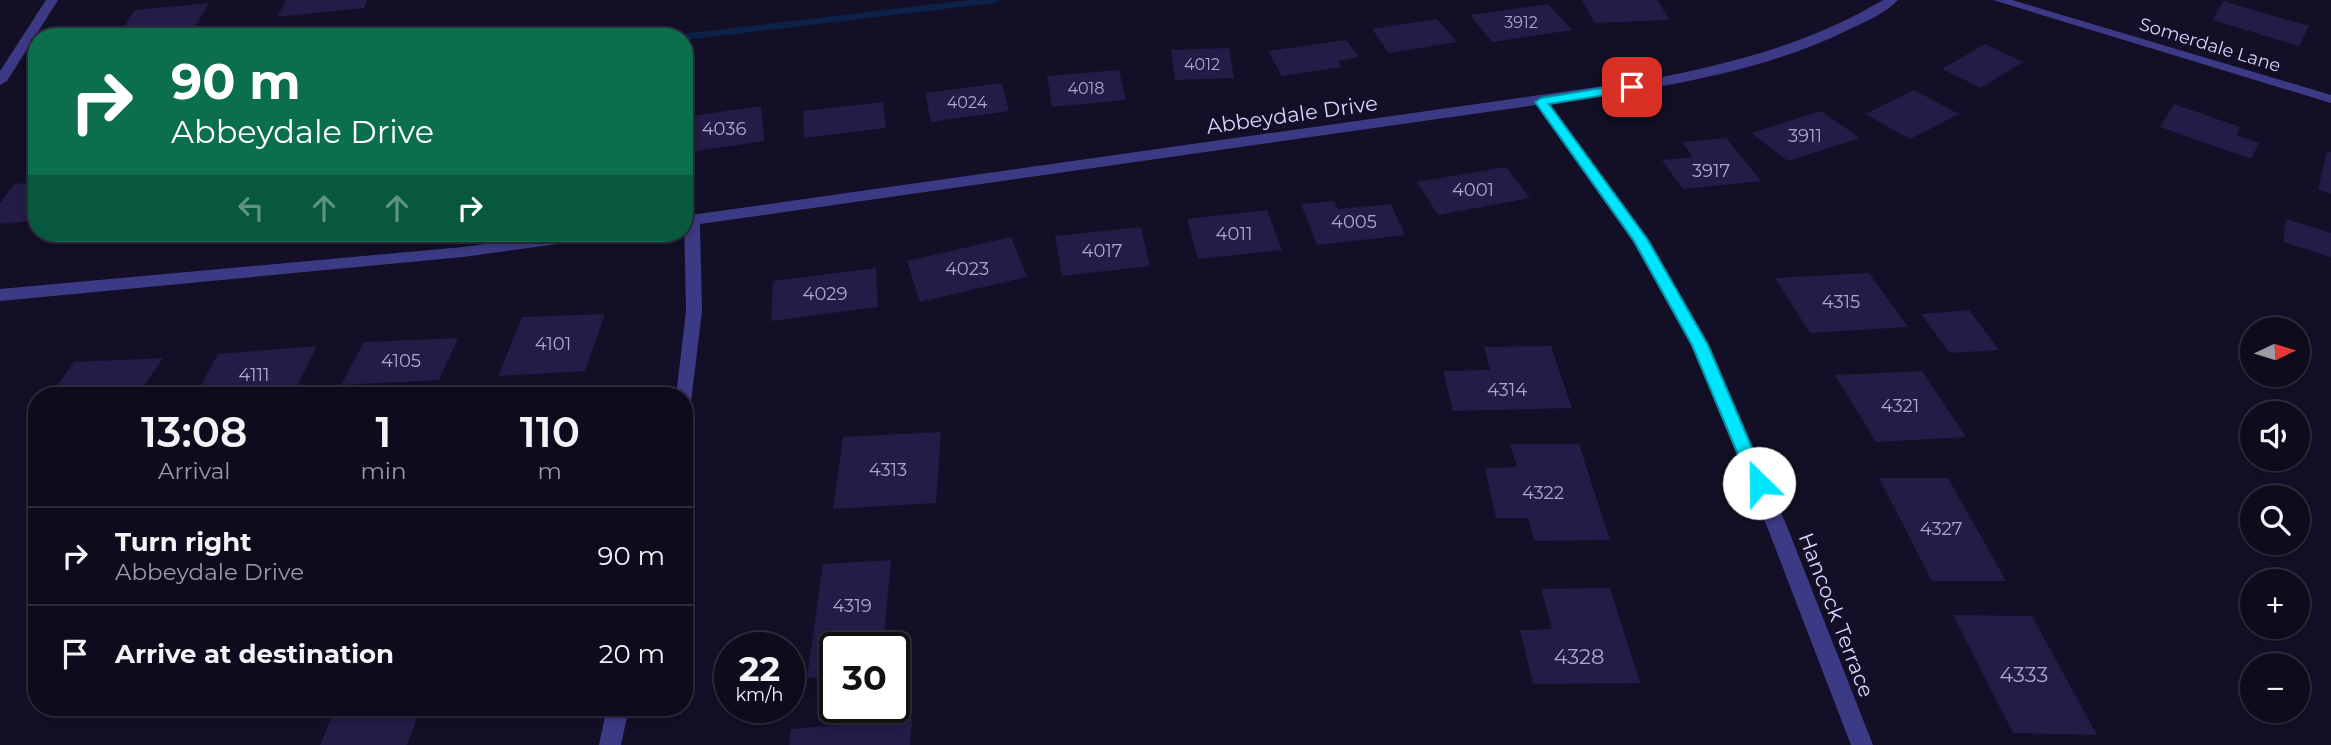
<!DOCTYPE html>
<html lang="en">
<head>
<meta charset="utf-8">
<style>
	:root { --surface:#0e0b1c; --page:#1c1929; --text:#f1f3f6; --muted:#9b9ba3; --line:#2e2b3b }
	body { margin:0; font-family:Montserrat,sans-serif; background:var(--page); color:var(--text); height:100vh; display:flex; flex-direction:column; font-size:26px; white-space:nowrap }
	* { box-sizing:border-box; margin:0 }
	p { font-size:23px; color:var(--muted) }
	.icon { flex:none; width:38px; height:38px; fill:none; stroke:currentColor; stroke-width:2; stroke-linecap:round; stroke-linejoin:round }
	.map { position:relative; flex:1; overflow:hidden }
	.panel { position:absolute; left:28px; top:387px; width:665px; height:329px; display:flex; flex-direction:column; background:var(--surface); border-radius:28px; box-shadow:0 4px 10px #0003,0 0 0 2px var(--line) }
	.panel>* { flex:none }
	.guide { position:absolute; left:28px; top:28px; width:665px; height:214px; border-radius:28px; box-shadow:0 4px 10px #0003,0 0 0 2px var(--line); background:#0b6e4f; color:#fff; overflow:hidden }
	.needle { width:46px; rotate:86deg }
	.controls { position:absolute; left:2240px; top:317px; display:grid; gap:14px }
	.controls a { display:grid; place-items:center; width:70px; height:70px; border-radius:50%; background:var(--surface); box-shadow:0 4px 10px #0003,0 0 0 2px var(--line); font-size:35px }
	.speed { position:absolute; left:714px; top:632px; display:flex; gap:14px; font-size:35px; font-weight:700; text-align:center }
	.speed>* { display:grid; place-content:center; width:91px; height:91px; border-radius:50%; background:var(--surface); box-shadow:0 4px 10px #0003,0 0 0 2px var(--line); line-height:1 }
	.speed small { font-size:18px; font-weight:400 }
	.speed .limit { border:4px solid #111; border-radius:10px; background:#fff; color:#111 }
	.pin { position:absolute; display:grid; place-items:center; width:60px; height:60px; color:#fff; margin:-30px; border-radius:14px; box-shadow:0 4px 10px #0006 }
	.me { position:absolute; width:77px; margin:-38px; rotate:337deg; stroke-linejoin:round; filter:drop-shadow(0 0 5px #0008) }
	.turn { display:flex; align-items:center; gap:24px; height:147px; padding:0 28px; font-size:32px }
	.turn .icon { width:91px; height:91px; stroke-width:2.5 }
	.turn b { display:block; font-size:49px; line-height:60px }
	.lanes { display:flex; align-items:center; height:66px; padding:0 28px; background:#0003; justify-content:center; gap:35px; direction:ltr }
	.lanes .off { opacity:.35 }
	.eta { display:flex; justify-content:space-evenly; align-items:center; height:119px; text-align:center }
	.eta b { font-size:42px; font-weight:600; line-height:49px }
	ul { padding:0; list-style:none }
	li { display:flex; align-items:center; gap:21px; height:98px; padding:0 28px; border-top:2px solid var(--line) }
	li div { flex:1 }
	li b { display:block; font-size:26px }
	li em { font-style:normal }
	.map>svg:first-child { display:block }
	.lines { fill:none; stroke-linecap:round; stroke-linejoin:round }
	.stream { fill:#0c2248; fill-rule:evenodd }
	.building { fill:#241b47 }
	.minor { fill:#3d3a85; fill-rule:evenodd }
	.route { fill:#00e5ff; stroke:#0095a6; stroke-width:2 }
	.labels { text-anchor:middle; stroke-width:5; stroke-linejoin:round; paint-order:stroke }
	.far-number-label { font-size:16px; fill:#aca6d1 }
	.far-street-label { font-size:18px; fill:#d9d4ff; stroke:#130f26 }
	.number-label { font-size:18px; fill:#aca6d1 }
	.street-label { font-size:21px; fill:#d9d4ff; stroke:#130f26 }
	.near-number-label { font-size:21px; fill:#aca6d1 }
</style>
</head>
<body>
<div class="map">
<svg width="2331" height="745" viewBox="0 0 2331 745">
	<rect width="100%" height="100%" fill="#130f26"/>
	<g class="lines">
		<!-- stream -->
		<polygon class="stream" points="969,0 999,0 994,3 684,40 684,37 677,37 682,34"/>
	</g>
	<!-- building -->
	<g class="building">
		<polygon points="286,0 367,0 364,8 277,17"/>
		<polygon points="1582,0 1657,0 1670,20 1595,23"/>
		<polygon points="2223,1 2309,26 2299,46 2213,20"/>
		<polygon points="209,3 194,28 118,36 135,10"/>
		<polygon points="1548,4 1572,30 1492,42 1470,15"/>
		<polygon points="1437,19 1457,42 1389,53 1372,29"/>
		<polygon points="1346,40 1359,57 1338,61 1342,67 1282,76 1268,51"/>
		<polygon points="1985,44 2023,62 1981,88 1942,69"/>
		<polygon points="1229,48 1234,78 1175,80 1171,50"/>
		<polygon points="1119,70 1126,100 1052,107 1047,76"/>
		<polygon points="1002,83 1009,111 931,122 925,93"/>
		<polygon points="1914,90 1959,114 1910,139 1865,114"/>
		<polygon points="883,102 886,128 804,138 803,111"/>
		<polygon points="2174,104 2240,127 2236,135 2259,143 2251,159 2160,127"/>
		<polygon points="761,106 764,141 684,153 684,117"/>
		<polygon points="1821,111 1860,138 1788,161 1751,133"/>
		<polygon points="1726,138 1761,181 1683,189 1662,160 1693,157 1682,142"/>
		<polygon points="2327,151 2331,152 2331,194 2318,189"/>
		<polygon points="1506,167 1530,198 1438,215 1417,182"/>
		<polygon points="37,182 37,220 0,224 0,203 14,184"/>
		<polygon points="1334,201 1338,209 1391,204 1405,235 1317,245 1301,204"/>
		<polygon points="1267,210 1282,250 1198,259 1187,219"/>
		<polygon points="2286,219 2331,233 2331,257 2283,242"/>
		<polygon points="1141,227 1150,266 1062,276 1055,236"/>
		<polygon points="1011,237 1027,277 920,302 907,261"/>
		<polygon points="876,268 878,307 771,321 773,281"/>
		<polygon points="1869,273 1908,327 1810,333 1775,278"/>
		<polygon points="1969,310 1999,350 1950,353 1921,314"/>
		<polygon points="605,314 585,371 498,376 522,317"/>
		<polygon points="458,338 439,380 341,385 364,342"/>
		<polygon points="317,346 292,396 195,396 218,354"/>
		<polygon points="1551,346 1572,408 1453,411 1443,371 1490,370 1484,347"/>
		<polygon points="163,358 137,396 50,396 74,362"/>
		<polygon points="1922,371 1966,437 1876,442 1835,375"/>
		<polygon points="941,432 936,503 833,509 843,437"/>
		<polygon points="1510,444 1579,444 1610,540 1534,541 1528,518 1496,518 1485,468 1517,467"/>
		<polygon points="1879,478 1948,478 2006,581 1932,581"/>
		<polygon points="891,560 883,648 835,648 835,677 807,678 823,564"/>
		<polygon points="1610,588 1640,683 1533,684 1520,630 1552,629 1541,589"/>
		<polygon points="1953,615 2032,616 2097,735 2013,733"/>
		<polygon points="336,707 421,707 407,745 320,745"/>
		<polygon points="912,719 910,745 789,745 791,729"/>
	</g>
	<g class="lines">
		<!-- minor -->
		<g class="minor">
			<polygon points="46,0 58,0 7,81 0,85 0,71"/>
			<path d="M1883,0H1898C1886,13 1865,22 1848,30C1756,75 1650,89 1549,104L1646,236L1709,345L1788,529L1873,745H1851L1768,529L1691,345L1633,242L1536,105L700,224L702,311L690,410L684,412V396H676L686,311L684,216L1646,80C1730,64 1809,44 1883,0Z"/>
			<polygon points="1993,0 2012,0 2331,95 2331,103"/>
			<polygon points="567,233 610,233 602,238 463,257 0,301 0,289 463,247"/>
			<polygon points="607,707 629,707 621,745 599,745"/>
		</g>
	</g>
	<!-- route -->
	<polygon class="route" points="1632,83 1637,84 1637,90 1549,104 1648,240 1708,345 1767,483 1765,488 1753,488 1750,483 1692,345 1634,241 1535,102 1541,98"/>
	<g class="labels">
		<!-- far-number labels -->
		<g class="far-number-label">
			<text x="1521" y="28">3912</text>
			<text x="1202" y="70">4012</text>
			<text x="1086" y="94">4018</text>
			<text x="967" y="108">4024</text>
		</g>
		<!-- far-street labels -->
		<g class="far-street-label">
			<text transform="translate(2210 45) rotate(17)" y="6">Somerdale Lane</text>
		</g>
		<!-- number labels -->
		<g class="number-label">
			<text x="724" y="135">4036</text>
			<text x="1805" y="142">3911</text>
			<text x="1711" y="177">3917</text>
			<text x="1473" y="196">4001</text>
			<text x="1354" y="228">4005</text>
			<text x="1234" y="240">4011</text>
			<text x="1102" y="257">4017</text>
			<text x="967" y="275">4023</text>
			<text x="825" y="300">4029</text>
			<text x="1841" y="308">4315</text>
			<text x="553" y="350">4101</text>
			<text x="401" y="367">4105</text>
			<text x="254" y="381">4111</text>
			<text x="1507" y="396">4314</text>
			<text x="1900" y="412">4321</text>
			<text x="888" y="476">4313</text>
			<text x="1543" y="499">4322</text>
			<text x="1941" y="535">4327</text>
			<text x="852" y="612">4319</text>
		</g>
		<!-- street labels -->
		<g class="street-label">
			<text transform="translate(1292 115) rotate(-8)" y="7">Abbeydale Drive</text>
			<text transform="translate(1836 615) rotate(69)" y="7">Hancock Terrace</text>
		</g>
		<!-- near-number labels -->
		<g class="near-number-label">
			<text x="1579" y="664">4328</text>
			<text x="2024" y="682">4333</text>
		</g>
	</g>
</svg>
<div class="controls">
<a><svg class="needle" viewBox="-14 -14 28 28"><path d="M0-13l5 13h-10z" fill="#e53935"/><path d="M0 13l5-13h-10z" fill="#9b9ba3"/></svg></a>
<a><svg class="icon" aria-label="sound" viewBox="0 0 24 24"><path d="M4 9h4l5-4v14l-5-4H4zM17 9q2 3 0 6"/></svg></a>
<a><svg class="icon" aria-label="search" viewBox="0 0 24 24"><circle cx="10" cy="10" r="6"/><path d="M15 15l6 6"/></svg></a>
<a>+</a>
<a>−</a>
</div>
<div class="speed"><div>22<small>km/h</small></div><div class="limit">30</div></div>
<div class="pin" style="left:1632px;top:87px;background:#d93025"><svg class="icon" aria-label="arrive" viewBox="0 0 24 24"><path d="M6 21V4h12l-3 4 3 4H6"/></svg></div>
<svg class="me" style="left:1759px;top:483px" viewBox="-20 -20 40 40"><circle r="19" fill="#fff"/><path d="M0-13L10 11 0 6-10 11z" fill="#00e5ff"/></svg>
<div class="guide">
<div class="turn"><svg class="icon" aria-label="right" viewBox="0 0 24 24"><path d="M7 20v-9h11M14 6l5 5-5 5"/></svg><div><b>90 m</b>Abbeydale Drive</div></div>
<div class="lanes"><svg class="icon off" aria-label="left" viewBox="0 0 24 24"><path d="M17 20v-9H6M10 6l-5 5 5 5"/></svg><svg class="icon off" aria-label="ahead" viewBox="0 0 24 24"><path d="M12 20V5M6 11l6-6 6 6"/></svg><svg class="icon off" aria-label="ahead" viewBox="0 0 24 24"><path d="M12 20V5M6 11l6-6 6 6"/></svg><svg class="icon" aria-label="right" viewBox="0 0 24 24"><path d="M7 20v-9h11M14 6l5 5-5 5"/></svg></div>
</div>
<section class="panel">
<div class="eta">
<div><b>13:08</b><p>Arrival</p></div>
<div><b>1</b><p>min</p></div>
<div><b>110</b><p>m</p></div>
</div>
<ul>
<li><svg class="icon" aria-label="right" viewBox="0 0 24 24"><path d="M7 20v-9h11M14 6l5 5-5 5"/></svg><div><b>Turn right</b><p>Abbeydale Drive</p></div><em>90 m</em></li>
<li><svg class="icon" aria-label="arrive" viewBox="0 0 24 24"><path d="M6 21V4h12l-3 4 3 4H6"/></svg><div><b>Arrive at destination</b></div><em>20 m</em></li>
</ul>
</section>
</div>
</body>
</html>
